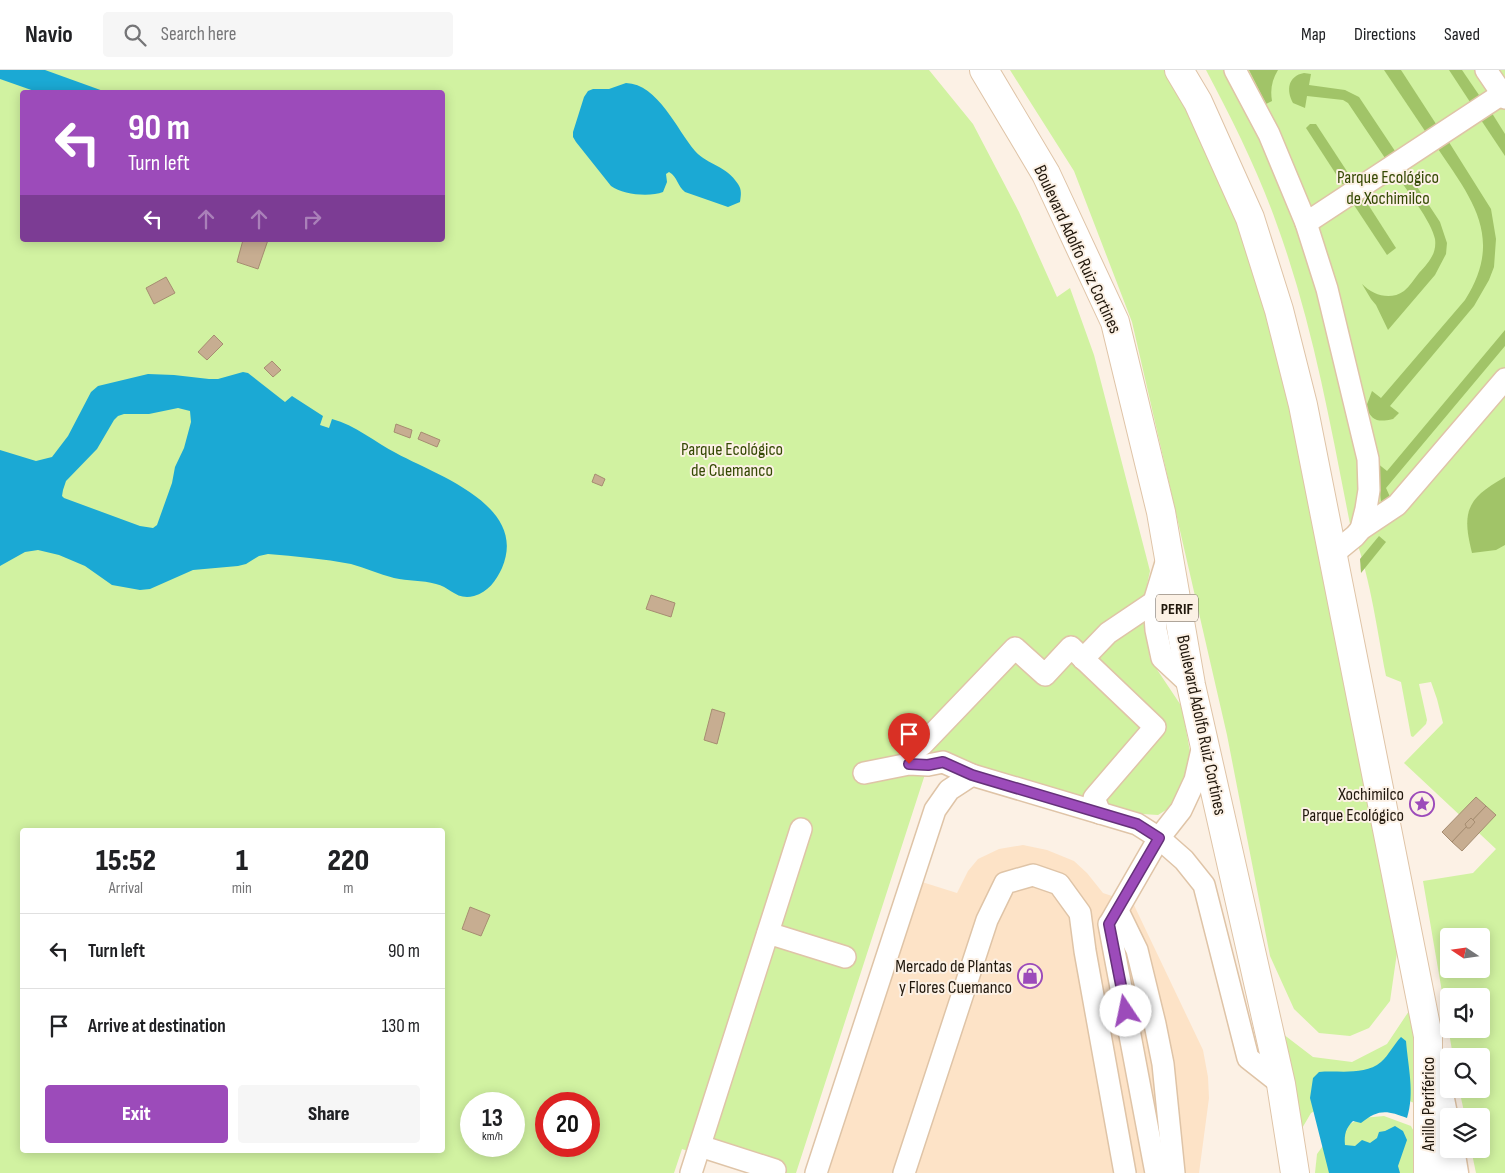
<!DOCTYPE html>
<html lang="en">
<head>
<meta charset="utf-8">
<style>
	:root { --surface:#fff; --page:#f6f6f6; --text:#202124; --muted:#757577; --line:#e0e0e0; --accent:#9c4bba }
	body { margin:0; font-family:"Sofia Sans Condensed",sans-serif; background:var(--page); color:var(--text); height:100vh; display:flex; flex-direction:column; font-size:19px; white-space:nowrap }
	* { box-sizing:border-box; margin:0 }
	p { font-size:16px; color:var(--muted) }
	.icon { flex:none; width:28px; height:28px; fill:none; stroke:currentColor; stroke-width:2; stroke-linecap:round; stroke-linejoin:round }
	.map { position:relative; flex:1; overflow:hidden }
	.panel { position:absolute; left:20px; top:758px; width:425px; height:325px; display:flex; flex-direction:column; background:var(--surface); border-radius:5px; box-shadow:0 2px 12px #0003 }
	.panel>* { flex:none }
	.hud { position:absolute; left:20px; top:20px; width:425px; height:152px; border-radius:5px; box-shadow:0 2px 12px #0003; background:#9c4bba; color:#fff; overflow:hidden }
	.needle { width:32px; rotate:283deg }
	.buttons { position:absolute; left:1440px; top:858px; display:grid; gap:10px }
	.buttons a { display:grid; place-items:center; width:50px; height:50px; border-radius:5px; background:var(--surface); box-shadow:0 2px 12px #0003; font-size:25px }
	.speed { position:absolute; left:460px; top:1022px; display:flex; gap:10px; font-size:25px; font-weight:700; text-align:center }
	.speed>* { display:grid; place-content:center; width:65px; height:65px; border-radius:50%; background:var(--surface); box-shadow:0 2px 12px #0003; line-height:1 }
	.speed small { font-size:12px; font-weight:400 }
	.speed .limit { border:8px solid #d22; background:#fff; color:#111 }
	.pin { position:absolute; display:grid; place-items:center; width:42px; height:42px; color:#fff; margin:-51px -21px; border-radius:50% 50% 50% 0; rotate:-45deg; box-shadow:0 0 5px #0007 }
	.pin .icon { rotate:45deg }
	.me { position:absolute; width:55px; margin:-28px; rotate:349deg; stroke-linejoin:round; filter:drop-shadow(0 0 4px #0008) }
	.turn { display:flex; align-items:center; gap:18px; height:105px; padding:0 25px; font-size:22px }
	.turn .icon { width:65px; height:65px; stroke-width:2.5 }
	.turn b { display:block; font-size:35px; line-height:42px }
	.lanes { display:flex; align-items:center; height:48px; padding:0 25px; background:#0003; justify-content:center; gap:25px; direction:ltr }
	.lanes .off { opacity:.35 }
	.eta { display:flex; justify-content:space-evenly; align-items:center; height:85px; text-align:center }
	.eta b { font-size:30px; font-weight:800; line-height:35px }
	.cta { display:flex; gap:10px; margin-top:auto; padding:10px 25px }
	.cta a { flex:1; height:58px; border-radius:5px; background:var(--accent); color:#fff; font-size:20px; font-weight:800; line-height:58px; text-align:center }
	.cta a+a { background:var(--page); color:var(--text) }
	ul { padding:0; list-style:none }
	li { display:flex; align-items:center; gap:15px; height:75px; padding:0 25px; border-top:1px solid var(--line) }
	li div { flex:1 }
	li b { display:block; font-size:19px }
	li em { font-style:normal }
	header { display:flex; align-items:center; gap:30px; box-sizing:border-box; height:70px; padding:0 25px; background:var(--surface); border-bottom:1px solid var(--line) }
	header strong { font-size:24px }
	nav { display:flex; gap:28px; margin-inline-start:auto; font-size:18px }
	.search { width:350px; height:45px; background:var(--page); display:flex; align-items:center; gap:12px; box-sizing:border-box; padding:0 18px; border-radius:5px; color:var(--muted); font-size:19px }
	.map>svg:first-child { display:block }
	.built { fill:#fde3c7 }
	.green { fill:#d1f2a1; fill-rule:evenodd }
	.forest { fill:#a1c468 }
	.water { fill:#1ba9d4; fill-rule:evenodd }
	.building { fill:#c7ad91; stroke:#a68d71 }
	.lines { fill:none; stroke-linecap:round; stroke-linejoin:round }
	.minor-casing { stroke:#dfc4a7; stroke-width:24 }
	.major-casing { stroke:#dfc4a7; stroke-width:29 }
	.highway-casing { stroke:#dfc4a7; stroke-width:30 }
	.minor { stroke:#fff; stroke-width:21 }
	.major { stroke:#fff; stroke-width:26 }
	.highway { stroke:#fff; stroke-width:28 }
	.route-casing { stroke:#653179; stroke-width:12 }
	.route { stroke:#9c4bba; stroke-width:9 }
	.labels { text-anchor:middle; stroke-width:4; stroke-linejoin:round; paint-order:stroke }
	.shield { fill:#fcf1e5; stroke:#63594e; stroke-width:1 }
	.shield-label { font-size:16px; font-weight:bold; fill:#21180d }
	.park-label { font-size:18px; fill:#354904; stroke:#fcf1e5 }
	.street-label { font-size:18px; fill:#21180d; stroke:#fcf1e5 }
	.poi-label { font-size:18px; fill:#21180d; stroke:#fcf1e5; text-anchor:end }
</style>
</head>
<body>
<header>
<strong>Navio</strong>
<div class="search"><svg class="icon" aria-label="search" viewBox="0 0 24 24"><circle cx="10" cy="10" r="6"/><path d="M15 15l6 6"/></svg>Search here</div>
<nav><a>Map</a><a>Directions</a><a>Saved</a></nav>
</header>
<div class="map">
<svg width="1505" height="1103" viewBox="0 0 1505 1103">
	<rect width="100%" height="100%" fill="#fcf1e5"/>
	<!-- built -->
	<polygon class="built" points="1023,775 1047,780 1074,791 1087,803 1103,823 1133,833 1203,980 1208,1007 1209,1028 1199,1103 828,1103 922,812 957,823 968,801 978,789 999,779"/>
	<!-- green -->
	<g class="green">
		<path d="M0,0H929L973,54L1019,142L1057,227L1070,218L1094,285L1150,501L1142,538L1150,589L1182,637L1193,699L1174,735L1158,745L1142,744L928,695L796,1103H757L682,1079L674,1103H0ZM22,22H442V170H22ZM22,760H442V1080H22ZM471,1034H514V1076H471ZM546,1034H589V1076H546Z"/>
		<polygon points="1010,0 1174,0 1248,157 1296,343 1401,855 1390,931 1369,958 1350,966 1319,963 1294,939 1270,886 1227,665 1132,252 1074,101"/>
		<path d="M1206,0H1505V1103H1476L1471,1079H1481V1046H1465L1459,1019H1481V986H1453L1423,811L1473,803L1496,779L1404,693L1443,653L1437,629L1431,612L1419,614L1427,650L1426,654L1413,667L1411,666L1401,612L1386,606C1376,555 1370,502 1350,454C1330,352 1312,250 1276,152C1257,99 1232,49 1206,0ZM1449,866H1481V899H1449ZM1449,926H1481V959H1449Z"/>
		<polygon points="1411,938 1427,1038 1384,1021 1344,1025 1311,1043 1301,1060 1283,964 1313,987 1352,992 1387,974"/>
		<polygon points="1384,1046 1411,1056 1435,1103 1315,1103 1317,1084 1333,1062 1362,1048"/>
	</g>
	<!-- forest -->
	<g class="forest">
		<path d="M1249,0H1278C1272,10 1270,19 1272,31L1266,34Z"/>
		<polygon points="1384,0 1401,0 1438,57 1427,64"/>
		<polygon points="1449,0 1462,0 1481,28 1472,35"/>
		<path d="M1304,3L1311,4L1309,15L1345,20L1359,27L1397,84L1387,91L1348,33L1343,30L1307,26L1305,38L1293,33C1286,20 1288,6 1304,3Z"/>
		<polygon points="1490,40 1505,64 1505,86 1479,47"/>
		<polygon points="1310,54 1316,54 1354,112 1345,118 1306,58"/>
		<path d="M1447,69L1491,139L1496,169L1494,197L1489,210L1474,236L1390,336L1399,343L1393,349C1379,352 1372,352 1366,337L1372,321L1381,328L1465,230C1505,167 1471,128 1436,76Z"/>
		<path d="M1404,97L1440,152L1447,173L1446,184L1435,205L1388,260L1376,235L1371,229L1362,214C1373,225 1390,231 1404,221C1410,216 1414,209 1419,203C1428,193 1437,184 1435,169C1432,152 1406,119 1395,103Z"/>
		<polygon points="1362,125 1396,178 1387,185 1352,132"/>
		<polygon points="1505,260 1505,276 1386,418 1391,429 1383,434 1381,432 1377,393 1387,401"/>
		<path d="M1505,407V475L1496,480L1472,483C1461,440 1468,428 1505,407Z"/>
		<polygon points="1379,466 1386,472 1361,503 1360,489"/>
	</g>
	<!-- water -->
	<g class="water">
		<polygon points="0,0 45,0 106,22 37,22 0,9"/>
		<path d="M626,13C658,14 677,60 695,81C709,96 726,95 738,114C742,120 741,125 740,132L728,137L685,122C677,116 678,107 669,102L666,104L667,112L663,122C650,127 623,125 611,116L576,72L573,67V62L584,27L588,21L593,19H609Z"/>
		<path d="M243,302L248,303L285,332L292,326L323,346L320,355L329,358L332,349C355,355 375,372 396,383C436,405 529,435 502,498C496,511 488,522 474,526C457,531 450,517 436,514C422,510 408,511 394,508C379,504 365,498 351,494C324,489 295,486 268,484L259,486L246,494L238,496L193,500L150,519L140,520L112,515L85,496L59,485L38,480L25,482L0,496V380L36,391L52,387L68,366L91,322L98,316L148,304L174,305L209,309H218ZM178,338L190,341L191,352L184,378L175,397L172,413L157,455L153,458L140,456L64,428L62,426L63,420L66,411L97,379L114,350L118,346L124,344H149Z"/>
		<path d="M1401,967L1406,971C1408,997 1415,1023 1407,1048C1387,1040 1378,1039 1361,1053L1353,1051C1346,1058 1344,1064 1345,1075L1355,1076L1362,1070L1370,1073L1377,1068L1379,1062L1385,1061L1395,1056L1403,1061L1407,1070L1398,1096L1400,1103H1329L1310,1028L1313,1008L1319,1002C1339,1000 1364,1006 1381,992C1389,985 1394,974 1401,967Z"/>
	</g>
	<!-- building -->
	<g class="building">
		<polygon points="243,170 268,170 258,199 237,192"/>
		<polygon points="166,207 175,223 154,234 146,218"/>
		<polygon points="214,265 223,274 207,290 198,282"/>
		<polygon points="272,291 281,300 273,307 264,298"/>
		<polygon points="396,354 412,360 410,368 394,362"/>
		<polygon points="421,362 440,370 437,377 418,369"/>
		<polygon points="595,404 605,409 602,416 592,412"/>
		<polygon points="651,525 675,533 671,547 646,539"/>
		<polygon points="712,639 725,643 717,674 704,670"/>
		<polygon points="1476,727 1486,736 1452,772 1442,762"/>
		<polygon points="1486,736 1496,745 1462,781 1452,772"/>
		<polygon points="1471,748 1475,752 1470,758 1467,758 1465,754"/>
		<polygon points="470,837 490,845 481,866 462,859"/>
	</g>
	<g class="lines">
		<defs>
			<g id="minor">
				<polyline points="1235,0 1269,64 1306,153 1327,219 1368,389 1369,420 1366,439 1361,459"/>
				<polyline points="1486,0 1505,28"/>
				<polyline points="1306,153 1502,24"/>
				<polyline points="1333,484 1355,466 1361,459 1397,435 1505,309"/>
				<polyline points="1168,486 1154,532 1156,560 1162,588 1191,615"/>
				<polyline points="1083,589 1108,563 1154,532"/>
				<polyline points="922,675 1015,578 1045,605 1071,577 1155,657 1094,728 1100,743"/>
				<polyline points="864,703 909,694 928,695 943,692 972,705 1137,754 1159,768 1184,790 1204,815 1248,988 1281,1014"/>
				<polyline points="1118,841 1137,880 1155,954 1163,994 1174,1103"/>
				<polyline points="1110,853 1159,768 1181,740 1195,710 1203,675"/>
				<polyline points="1109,854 1156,1103"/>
				<polyline points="768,863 845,887"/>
				<polyline points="700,1076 775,1100"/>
				<polyline points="691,1103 801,759"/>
				<polyline points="816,1103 935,740 949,720 972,705"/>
				<polyline points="904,1103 987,850 1005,813 1033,805 1059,814 1080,843 1085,881 1125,1103"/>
			</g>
			<g id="major">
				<polyline points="1435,999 1449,1069"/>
				<polyline points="1451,1079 1455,1103"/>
			</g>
			<g id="highway">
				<polyline points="984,0 1046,104 1115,252 1161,442 1191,615 1281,1014 1295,1103"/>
				<polyline points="1179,0 1198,32 1250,148 1279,240 1303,335 1428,966 1428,1103"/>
			</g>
		</defs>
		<!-- minor casing -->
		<use href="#minor" class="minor-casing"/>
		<!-- major casing -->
		<use href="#major" class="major-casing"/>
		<!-- highway casing -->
		<use href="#highway" class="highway-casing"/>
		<!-- minor -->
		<use href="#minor" class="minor"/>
		<!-- major -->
		<use href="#major" class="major"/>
		<!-- highway -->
		<use href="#highway" class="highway"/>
	</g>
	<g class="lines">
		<defs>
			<polyline id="route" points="909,694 928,695 943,692 972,705 1137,754 1159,768 1109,854 1126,941"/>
		</defs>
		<!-- route casing -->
		<use href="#route" class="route-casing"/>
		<!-- route -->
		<use href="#route" class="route"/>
	</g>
	<!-- icons -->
	<defs>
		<symbol id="sight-ring" viewBox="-11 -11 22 22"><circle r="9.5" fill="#fcf1e5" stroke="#9c4bba" stroke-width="1.5"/><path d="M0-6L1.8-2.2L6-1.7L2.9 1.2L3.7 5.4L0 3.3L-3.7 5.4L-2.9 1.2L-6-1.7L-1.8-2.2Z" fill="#9c4bba"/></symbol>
		<symbol id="shop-ring" viewBox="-11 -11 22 22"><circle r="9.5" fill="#fcf1e5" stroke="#9c4bba" stroke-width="1.5"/><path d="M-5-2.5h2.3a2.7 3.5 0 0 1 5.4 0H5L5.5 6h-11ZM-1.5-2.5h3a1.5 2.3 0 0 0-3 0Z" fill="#9c4bba"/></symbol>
	</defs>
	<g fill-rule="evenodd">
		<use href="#sight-ring" x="1408" y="720" width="28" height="28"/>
		<use href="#shop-ring" x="1016" y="892" width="28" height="28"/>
	</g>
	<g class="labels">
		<!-- shield labels -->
		<rect class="shield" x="1156" y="524.5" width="42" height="27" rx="4"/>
		<g class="shield-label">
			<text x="1177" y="544">PERIF</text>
		</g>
		<!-- park labels -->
		<g class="park-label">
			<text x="1388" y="113">Parque Ecológico<tspan x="1388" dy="21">de Xochimilco</tspan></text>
			<text x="732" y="385">Parque Ecológico<tspan x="732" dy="21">de Cuemanco</tspan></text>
		</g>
		<!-- street labels -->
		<g class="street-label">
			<text transform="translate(1078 179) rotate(65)" y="6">Boulevard Adolfo Ruiz Cortines</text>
			<text transform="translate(1202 655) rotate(78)" y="6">Boulevard Adolfo Ruiz Cortines</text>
			<text transform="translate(1428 1034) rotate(-90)" y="6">Anillo Periférico</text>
		</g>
		<!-- poi labels -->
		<g class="poi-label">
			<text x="1404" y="730">Xochimilco<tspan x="1404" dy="21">Parque Ecológico</tspan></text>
			<text x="1012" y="902">Mercado de Plantas<tspan x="1012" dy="21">y Flores Cuemanco</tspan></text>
		</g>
	</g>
</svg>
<div class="buttons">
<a><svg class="needle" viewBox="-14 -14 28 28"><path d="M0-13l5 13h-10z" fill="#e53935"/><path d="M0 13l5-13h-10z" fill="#757577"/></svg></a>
<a><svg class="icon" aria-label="sound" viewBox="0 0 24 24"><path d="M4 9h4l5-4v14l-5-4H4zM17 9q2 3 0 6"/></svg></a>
<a><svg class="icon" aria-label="search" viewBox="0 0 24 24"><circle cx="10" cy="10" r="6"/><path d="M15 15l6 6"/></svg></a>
<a><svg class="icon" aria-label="layers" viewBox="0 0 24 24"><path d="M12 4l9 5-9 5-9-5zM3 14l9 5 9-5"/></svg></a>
</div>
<div class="speed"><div>13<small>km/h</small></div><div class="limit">20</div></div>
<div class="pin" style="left:909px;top:694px;background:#d93025"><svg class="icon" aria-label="arrive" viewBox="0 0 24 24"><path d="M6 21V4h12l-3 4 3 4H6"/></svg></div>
<svg class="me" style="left:1126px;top:941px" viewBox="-20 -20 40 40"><circle r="19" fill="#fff"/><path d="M0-13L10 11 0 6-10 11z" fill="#9c4bba"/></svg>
<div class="hud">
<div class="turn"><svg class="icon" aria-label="left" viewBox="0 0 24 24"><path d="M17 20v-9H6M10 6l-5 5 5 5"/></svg><div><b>90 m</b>Turn left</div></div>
<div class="lanes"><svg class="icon" aria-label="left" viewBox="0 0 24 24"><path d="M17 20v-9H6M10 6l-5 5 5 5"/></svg><svg class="icon off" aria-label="ahead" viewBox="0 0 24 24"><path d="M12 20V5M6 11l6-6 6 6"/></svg><svg class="icon off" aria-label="ahead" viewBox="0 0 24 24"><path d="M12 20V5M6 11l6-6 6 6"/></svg><svg class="icon off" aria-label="right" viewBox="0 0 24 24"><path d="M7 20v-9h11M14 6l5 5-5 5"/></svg></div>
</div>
<section class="panel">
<div class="eta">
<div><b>15:52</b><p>Arrival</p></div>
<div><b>1</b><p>min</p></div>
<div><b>220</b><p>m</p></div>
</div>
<ul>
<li><svg class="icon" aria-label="left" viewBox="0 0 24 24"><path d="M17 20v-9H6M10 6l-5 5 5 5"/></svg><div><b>Turn left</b></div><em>90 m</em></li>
<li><svg class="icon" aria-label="arrive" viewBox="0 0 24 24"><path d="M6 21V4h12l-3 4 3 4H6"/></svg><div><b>Arrive at destination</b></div><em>130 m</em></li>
</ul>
<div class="cta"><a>Exit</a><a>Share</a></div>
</section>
</div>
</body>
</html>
